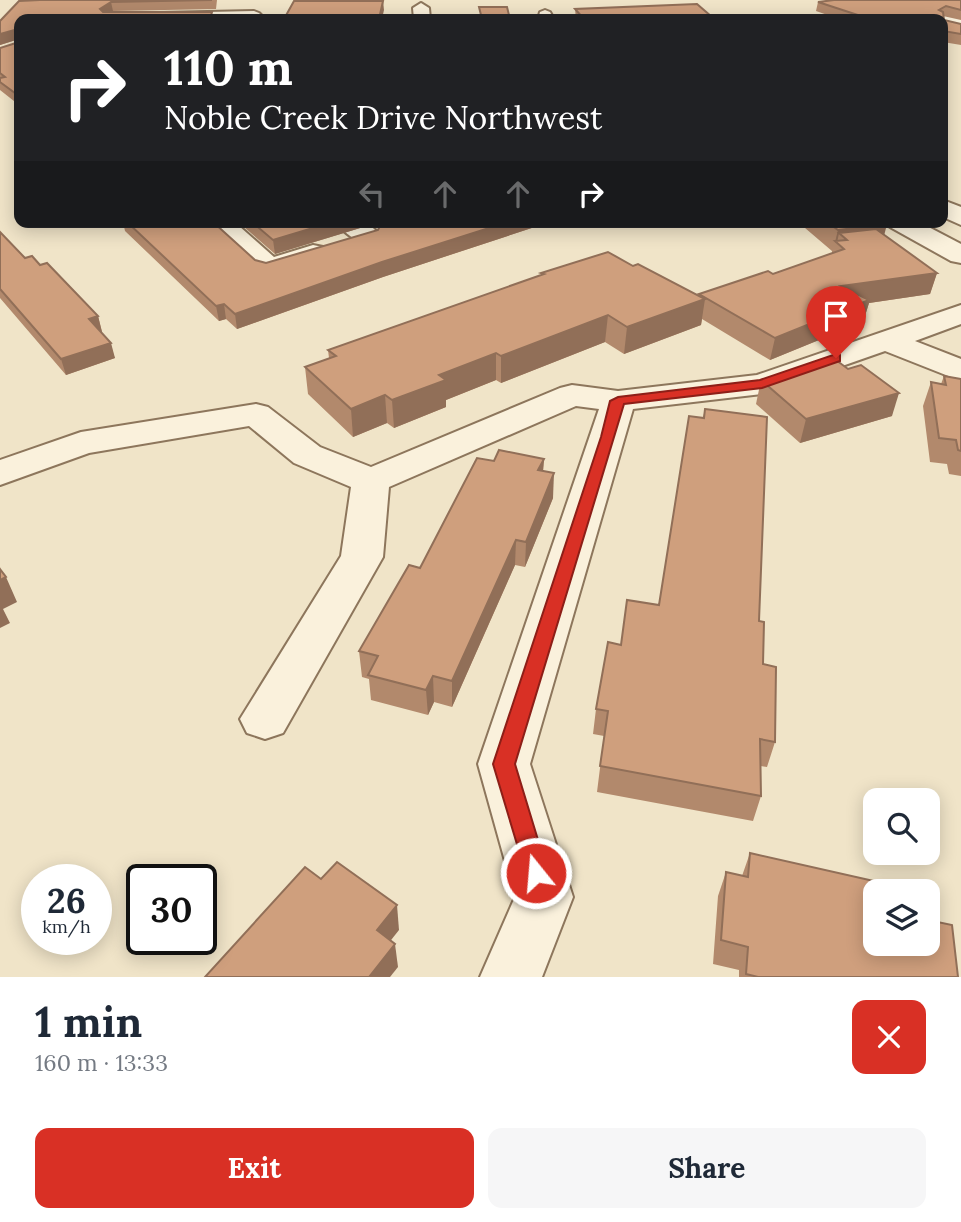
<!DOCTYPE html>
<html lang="en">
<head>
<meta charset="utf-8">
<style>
	:root { --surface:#fff; --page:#f6f6f7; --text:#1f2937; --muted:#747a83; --accent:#d93025 }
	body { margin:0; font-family:Lora,serif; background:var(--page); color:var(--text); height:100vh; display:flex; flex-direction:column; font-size:26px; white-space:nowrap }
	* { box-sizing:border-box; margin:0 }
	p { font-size:23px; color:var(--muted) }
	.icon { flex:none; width:38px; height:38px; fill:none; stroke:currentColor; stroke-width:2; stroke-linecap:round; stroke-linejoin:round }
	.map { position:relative; height:977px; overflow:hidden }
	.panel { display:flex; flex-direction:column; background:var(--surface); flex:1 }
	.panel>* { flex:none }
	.banner { position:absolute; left:14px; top:14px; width:934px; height:214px; border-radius:14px; box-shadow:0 4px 18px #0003; background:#202124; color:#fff; overflow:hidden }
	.controls { position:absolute; left:863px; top:788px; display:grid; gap:14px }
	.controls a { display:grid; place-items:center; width:77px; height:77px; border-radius:14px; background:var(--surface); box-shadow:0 4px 18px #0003; font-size:35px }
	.speed { position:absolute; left:21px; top:864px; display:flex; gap:14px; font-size:35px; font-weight:700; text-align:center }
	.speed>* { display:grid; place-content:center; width:91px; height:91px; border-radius:50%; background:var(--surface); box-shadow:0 4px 18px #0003; line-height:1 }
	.speed small { font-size:18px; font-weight:400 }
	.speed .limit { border:4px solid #111; border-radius:10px; background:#fff; color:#111 }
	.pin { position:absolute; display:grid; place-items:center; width:60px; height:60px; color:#fff; margin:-72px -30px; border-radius:50% 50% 50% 0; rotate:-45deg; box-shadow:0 0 7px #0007 }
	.pin .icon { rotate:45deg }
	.me { position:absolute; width:77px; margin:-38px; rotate:343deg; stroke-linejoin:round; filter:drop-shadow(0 0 5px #0008) }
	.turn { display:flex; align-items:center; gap:24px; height:147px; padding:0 35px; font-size:32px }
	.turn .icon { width:91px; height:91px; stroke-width:2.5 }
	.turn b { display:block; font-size:49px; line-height:60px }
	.lanes { display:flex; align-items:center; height:66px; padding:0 35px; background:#0003; justify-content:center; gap:35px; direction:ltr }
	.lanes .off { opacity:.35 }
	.round { display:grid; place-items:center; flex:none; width:74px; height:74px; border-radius:14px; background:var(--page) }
	.headline { display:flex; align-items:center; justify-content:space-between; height:119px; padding:0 35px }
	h1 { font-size:42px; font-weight:700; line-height:52px }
	.button { display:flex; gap:14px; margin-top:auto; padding:14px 35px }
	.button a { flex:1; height:80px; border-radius:14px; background:var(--accent); color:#fff; font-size:28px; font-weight:700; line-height:80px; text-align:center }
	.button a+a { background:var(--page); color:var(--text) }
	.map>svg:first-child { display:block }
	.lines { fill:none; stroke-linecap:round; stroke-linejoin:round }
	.minor-casing { stroke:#8d765c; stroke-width:4 }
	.minor { fill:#faf1dc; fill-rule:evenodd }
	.wall { fill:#b2896c }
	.shaded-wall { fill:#916f58 }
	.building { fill:#cf9f7d; stroke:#916f58; stroke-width:2 }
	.route { fill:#d93025; stroke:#8d1f18; stroke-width:2 }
</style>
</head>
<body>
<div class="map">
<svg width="961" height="977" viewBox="0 0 961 977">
	<rect width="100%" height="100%" fill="#f0e4c8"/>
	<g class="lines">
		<defs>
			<g id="minor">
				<polygon points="421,3 429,8 430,19 414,19 413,8"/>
				<polygon points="545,10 550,12 554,19 538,19 540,12"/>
				<polygon points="254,11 259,13 262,16 260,19 105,19 113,14"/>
				<polygon points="943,15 961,15 961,25 943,25 943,19 936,19"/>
				<polygon points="943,200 961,207 961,225 943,217"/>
				<path d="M209,222H242L239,226L274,257L313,245L323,247L327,253L323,259C303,265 279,278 259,273L212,229Z"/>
				<path d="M336,222H366L382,236L378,242C362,246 346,236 336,222Z"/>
				<polygon points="886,222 919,222 961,244 961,263 951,261 890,227"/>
				<polygon points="961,305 961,324 915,341 961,359 961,381 885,351 762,394 633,409 530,764 573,897 542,977 480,977 515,897 478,764 599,409 576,406 389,487 383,557 283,733 265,739 247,733 240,719 341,556 351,487 294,463 249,426 89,453 0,485 0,460 81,432 256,404 268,407 320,447 371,467 560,388 572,385 618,391 757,375"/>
			</g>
		</defs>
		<!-- minor casing -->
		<use href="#minor" class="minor-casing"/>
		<!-- minor -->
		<use href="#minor" class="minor"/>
	</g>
	<!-- wall -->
	<g class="wall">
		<polygon points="217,0 216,9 113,11 19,19 19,105 0,90 0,48 19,42 19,39 0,45 0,21 19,1"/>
		<polygon points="961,0 961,20 943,16 944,20 961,24 961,45 943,42 943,19 839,19 816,11 818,2"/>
		<polygon points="575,9 712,19 576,19"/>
		<polygon points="123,222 213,222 255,260 266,263 378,230 379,228 370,225 275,254 243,226 242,222 550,222 383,277 237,329 226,319 219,321 125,231"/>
		<polygon points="798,222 884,222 884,235 937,273 930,294 869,303 863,322 770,360 702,319 701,325 624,354 605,342 501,383 496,380 446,400 446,407 394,428 387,423 353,437 308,394 305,367 329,358 328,350 541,275 541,273 633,266 698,295 699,294 773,274 832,253 832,251"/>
		<polygon points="0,232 25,258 40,265 98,316 102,332 101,332 115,358 66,375 0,298"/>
		<polygon points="944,376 961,379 961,476 949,474 947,464 930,462 923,406 931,382 941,384"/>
		<polygon points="761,380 892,416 800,443 756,404"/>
		<polygon points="705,409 759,621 763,664 775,742 767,767 760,766 761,796 753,821 597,792 604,736 593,734 596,709 621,645 659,605"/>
		<polygon points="544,459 543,471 553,498 525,567 515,565 452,707 434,702 428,715 371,700 369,679 362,677 359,651 420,568 494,461"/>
		<polygon points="750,853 875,891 958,977 739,977 739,970 713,964 718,896 726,872 742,876"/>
	</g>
	<!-- shaded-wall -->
	<g class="shaded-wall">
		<polygon points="383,1 384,10 382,19 379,19"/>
		<polygon points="111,2 113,11 102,19 100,9"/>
		<polygon points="18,29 19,39 0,45 0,34"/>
		<polygon points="333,222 369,222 370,225 275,254 273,240"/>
		<polygon points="508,222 550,222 383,277 237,329 235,314 382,262"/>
		<polygon points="887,224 882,244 847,240 839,233 837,243 835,242 838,230"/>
		<polygon points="937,273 930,294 869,303 863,322 770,360 775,338 841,286"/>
		<polygon points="705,299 701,325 624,354 627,327"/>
		<polygon points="224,304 226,319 219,321 216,306"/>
		<polygon points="608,315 605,342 501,383 501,356"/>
		<polygon points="98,316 102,332 93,334 89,319"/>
		<polygon points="111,343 115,358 66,375 61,359"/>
		<polygon points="496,353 496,380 446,400 446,407 394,428 392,400 439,375"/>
		<polygon points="899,393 892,416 800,443 806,419"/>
		<polygon points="385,395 387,423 353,437 351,409"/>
		<polygon points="544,459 542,483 538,470"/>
		<polygon points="554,473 553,498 525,567 526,542"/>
		<polygon points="516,540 515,565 452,707 452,681"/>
		<polygon points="6,577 17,602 3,609 10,623 0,628 0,580"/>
		<polygon points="433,676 434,702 428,715 426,690"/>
		<polygon points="397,905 399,930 380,954 377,930"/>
		<polygon points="395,944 398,967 390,977 369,977"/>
	</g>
	<!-- building -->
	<g class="building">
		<polygon points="40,0 212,0 111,2 100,9 103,12 212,12 210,19 19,19 19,96 0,82 0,78 5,77 0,73 0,48 19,42 18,29 0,34 0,21 19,1"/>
		<polygon points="834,0 961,0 961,10 946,6 939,10 943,12 944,20 961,24 961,34 943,31 943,19 870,19 818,2"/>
		<polygon points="294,1 383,1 379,19 284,19"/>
		<polygon points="697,4 712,17 712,19 584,19 575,9"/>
		<polygon points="479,7 507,7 510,19 482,19"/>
		<polygon points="127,222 213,222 255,260 266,263 378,230 382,222 508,222 382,262 235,314 224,304 216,306"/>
		<polygon points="252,222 333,222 273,240"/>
		<polygon points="827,222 884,222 887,224 838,230"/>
		<polygon points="876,229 937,273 841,286 869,300 775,338 699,294 768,271 773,274 844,249 835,241 847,240 839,233"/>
		<polygon points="0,232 25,258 32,256 40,265 47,263 98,316 89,319 111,343 61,359 0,289"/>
		<polygon points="608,252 633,266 638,264 705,299 627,327 608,315 501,356 496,353 439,375 446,380 392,400 385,395 351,409 305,367 336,356 328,350 544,274 541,273"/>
		<polygon points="836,360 848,369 861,365 899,393 806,419 761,380"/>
		<polygon points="944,376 961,379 961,451 958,450 956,440 939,438 931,382 946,385"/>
		<polygon points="705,409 767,417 759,621 764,622 763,664 776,667 775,742 760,739 761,796 600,766 608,711 596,709 608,642 621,645 627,600 659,605 689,416 704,418"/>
		<polygon points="499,450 544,459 538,470 554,473 526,542 516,540 452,681 433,676 426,690 368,675 378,656 359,651 409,565 420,568 477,458 494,461"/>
		<polygon points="0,569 6,577 0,580"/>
		<polygon points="750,853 918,891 875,891 875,943 928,943 928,920 952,925 958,977 758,977 746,974 748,947 721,940 726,872 748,877"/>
		<polygon points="337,862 397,905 377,930 395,944 369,977 205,977 305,867 321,879"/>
	</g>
	<!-- route -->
	<polygon class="route" points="836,354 840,355 840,361 762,388 624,404 515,764 548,873 545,881 536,884 528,881 493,764 601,437 610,401 618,397 760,380"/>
</svg>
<div class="controls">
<a><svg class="icon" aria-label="search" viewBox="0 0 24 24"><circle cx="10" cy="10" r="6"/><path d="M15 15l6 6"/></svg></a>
<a><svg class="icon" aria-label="layers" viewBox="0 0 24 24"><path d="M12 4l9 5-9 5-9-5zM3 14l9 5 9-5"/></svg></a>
</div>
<div class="speed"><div>26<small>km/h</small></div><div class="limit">30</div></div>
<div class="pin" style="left:836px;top:358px;background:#d93025"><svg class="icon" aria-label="arrive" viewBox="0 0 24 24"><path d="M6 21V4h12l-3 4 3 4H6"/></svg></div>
<svg class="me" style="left:536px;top:873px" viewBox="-20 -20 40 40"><circle r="17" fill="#d93025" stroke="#fff" stroke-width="3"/><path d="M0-11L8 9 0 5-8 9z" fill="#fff"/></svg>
<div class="banner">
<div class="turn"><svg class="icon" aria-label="right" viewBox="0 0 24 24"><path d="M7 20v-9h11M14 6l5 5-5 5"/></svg><div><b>110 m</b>Noble Creek Drive Northwest</div></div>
<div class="lanes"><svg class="icon off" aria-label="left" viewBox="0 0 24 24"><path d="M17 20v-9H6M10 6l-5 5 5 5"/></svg><svg class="icon off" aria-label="ahead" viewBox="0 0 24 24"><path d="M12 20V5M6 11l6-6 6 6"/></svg><svg class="icon off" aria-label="ahead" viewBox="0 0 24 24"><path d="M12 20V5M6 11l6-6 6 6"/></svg><svg class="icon" aria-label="right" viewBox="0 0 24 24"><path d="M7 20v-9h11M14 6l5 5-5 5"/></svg></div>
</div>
</div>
<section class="panel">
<div class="headline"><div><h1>1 min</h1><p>160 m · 13:33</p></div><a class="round" style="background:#d93025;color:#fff"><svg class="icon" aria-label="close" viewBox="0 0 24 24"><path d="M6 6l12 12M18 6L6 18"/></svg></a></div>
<div class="button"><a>Exit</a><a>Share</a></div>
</section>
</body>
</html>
